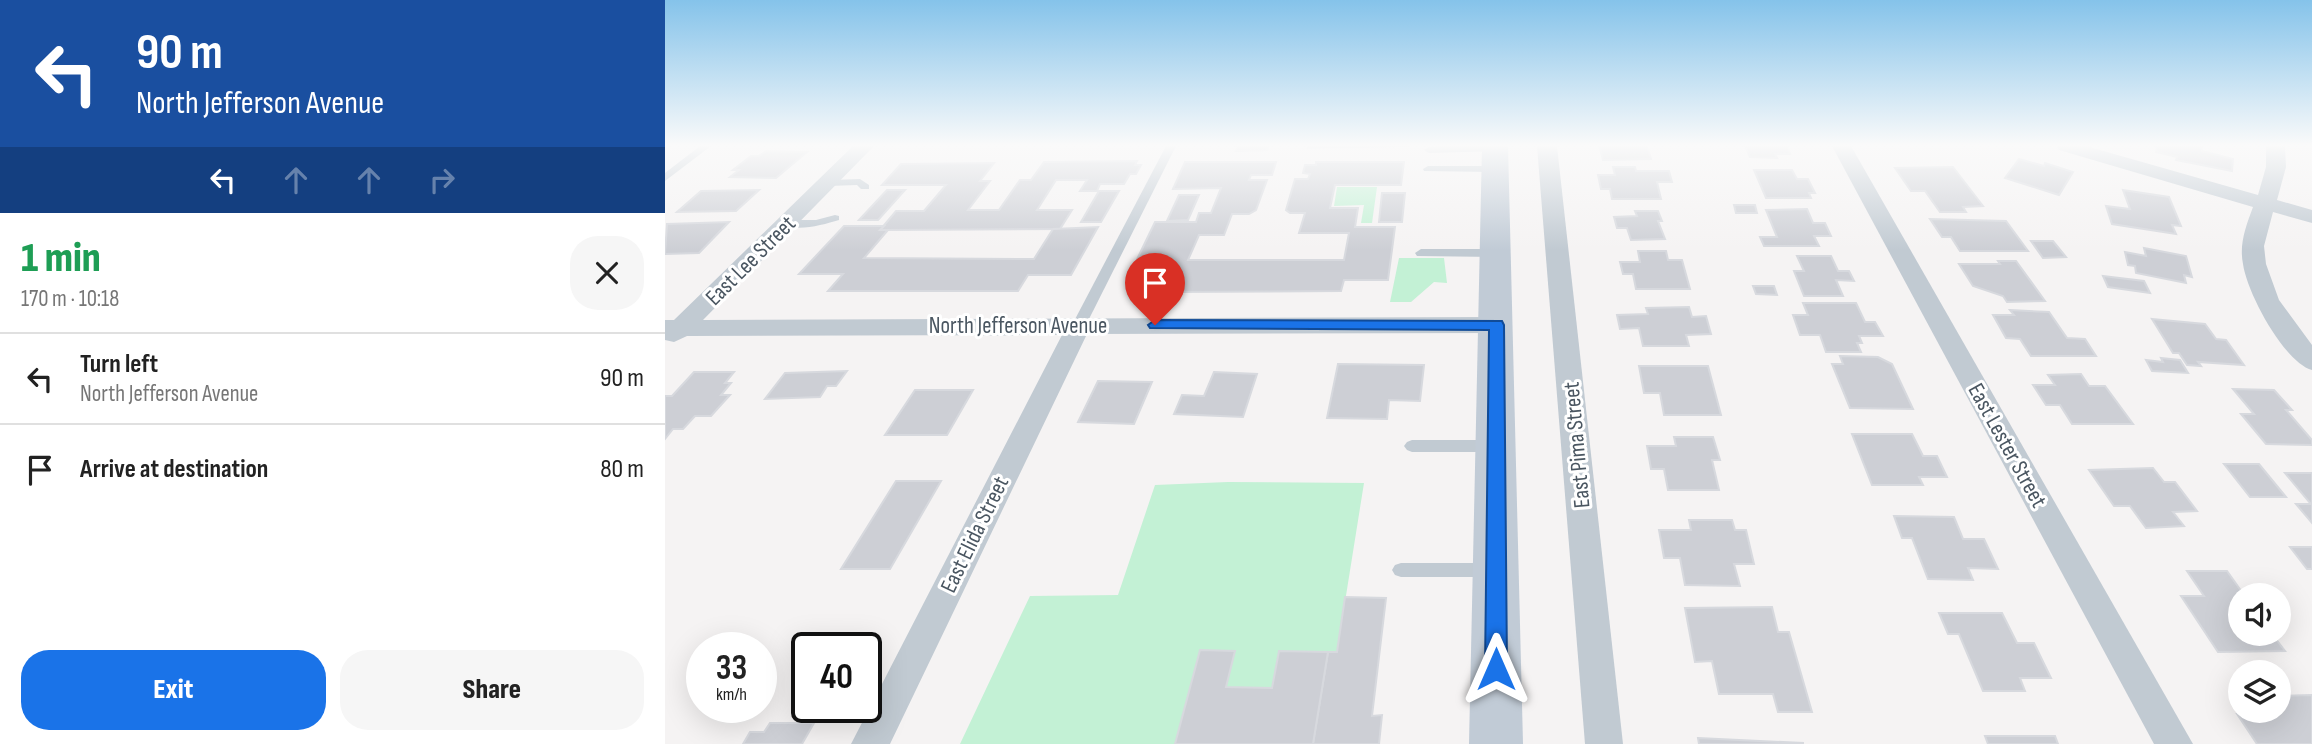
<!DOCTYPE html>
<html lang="en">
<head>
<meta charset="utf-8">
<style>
	:root { --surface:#fff; --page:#f6f6f6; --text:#222; --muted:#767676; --line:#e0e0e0; --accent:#1a73e8 }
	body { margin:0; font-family:"Sofia Sans Condensed",sans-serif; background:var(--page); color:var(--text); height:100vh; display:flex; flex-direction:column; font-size:26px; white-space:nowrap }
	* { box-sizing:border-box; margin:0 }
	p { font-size:23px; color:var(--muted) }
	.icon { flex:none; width:38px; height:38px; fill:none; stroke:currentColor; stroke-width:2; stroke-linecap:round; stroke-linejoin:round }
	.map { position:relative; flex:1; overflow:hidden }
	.side { display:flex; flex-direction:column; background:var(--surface); width:665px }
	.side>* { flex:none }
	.hud { background:#1a4fa0; color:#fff; overflow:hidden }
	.tools { position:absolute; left:1563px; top:583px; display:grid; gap:14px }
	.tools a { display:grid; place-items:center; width:63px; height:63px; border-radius:50%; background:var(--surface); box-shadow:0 7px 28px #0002; font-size:35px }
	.speed { position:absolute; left:21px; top:632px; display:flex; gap:14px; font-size:35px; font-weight:700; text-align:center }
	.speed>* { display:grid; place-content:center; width:91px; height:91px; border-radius:50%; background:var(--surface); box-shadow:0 7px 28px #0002; line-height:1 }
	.speed small { font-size:18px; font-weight:400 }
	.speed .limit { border:4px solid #111; border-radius:10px; background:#fff; color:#111 }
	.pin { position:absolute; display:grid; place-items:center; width:60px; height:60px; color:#fff; margin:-72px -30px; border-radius:50% 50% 50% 0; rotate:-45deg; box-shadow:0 0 7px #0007 }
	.pin .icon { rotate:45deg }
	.me { position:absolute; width:77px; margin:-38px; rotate:0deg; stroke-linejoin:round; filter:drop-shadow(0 0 5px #0008) }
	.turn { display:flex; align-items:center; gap:24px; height:147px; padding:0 21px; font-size:32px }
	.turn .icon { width:91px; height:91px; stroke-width:2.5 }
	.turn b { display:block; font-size:49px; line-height:60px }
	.lanes { display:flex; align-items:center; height:66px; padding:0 21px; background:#0003; justify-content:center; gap:35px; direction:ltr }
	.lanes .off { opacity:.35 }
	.round { display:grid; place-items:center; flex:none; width:74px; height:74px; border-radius:28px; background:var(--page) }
	.overview { display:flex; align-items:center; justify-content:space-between; height:119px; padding:0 21px }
	h1 { font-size:42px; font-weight:800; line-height:52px; color:#1e9e55 }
	.action { display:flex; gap:14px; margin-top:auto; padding:14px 21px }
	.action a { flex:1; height:80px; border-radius:28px; background:var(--accent); color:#fff; font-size:28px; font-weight:800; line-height:80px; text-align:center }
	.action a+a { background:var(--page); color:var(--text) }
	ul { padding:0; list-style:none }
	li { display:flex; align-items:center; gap:21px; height:91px; padding:0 21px; border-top:2px solid var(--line) }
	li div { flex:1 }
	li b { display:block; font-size:26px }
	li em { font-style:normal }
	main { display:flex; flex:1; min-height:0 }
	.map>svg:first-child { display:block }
	.green { fill:#c3f1d5 }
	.building { fill:#cdcfd5; stroke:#d7d9de; stroke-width:2 }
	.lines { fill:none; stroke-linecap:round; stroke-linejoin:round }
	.lane { fill:#c1cad2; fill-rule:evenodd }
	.street { fill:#c1cad2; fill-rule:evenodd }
	.secondary { fill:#c1cbd6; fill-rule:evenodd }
	.route { fill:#1a73e8; stroke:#114b97; stroke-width:2 }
	.labels { text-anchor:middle; stroke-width:6; stroke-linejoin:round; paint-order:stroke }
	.street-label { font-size:23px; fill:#4a5661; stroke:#fff }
</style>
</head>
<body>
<main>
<section class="side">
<div class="hud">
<div class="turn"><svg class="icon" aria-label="left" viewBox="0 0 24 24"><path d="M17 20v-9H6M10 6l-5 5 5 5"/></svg><div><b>90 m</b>North Jefferson Avenue</div></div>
<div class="lanes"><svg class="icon" aria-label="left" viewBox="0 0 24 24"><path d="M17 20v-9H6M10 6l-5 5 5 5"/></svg><svg class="icon off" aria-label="ahead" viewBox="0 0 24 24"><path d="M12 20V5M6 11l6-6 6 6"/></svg><svg class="icon off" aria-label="ahead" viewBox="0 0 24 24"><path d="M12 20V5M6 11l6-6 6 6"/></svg><svg class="icon off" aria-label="right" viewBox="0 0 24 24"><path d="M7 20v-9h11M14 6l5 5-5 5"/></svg></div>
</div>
<div class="overview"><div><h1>1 min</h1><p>170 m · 10:18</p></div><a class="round"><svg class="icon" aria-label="close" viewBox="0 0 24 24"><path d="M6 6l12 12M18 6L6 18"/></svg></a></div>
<ul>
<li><svg class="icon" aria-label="left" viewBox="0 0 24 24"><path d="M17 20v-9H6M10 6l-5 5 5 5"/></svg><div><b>Turn left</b><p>North Jefferson Avenue</p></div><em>90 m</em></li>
<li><svg class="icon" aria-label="arrive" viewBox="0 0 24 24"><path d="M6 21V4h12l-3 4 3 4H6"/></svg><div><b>Arrive at destination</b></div><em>80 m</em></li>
</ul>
<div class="action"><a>Exit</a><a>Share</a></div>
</section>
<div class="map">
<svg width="1647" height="744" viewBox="0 0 1647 744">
	<rect width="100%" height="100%" fill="#f5f3f3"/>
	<!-- green -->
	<g class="green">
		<polygon points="672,187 712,187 707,223 696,223 699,205 669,206"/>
		<polygon points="734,258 779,258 782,283 769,282 746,302 725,302"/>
		<polygon points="563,482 699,483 672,652 615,651 607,688 561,687 570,651 535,650 510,744 295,744 365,596 453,595 490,485"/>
	</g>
	<!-- building -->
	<g class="building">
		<polygon points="573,146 604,146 602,150 571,151"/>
		<polygon points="643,146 744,146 643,148"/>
		<polygon points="934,146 982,146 986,159 938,160"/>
		<polygon points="1080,146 1122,146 1125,154 1110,154 1112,158 1085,157"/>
		<polygon points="1492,146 1537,146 1537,151 1568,159 1567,171 1511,160 1512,157 1491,152"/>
		<polygon points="101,151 142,152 111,178 65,177 74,170 68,170 86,156 94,156"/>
		<polygon points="1354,159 1379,166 1380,163 1408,172 1394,195 1340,178"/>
		<polygon points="472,161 470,165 476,165 471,174 465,174 459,184 435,184 432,191 415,191 422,180 391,180 372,210 407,210 395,229 215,230 231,211 259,211 281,185 217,185 236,164 329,163 315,181 325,181 303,210 334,210 355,180 366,180 379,162"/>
		<polygon points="520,162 611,162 607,175 586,175 584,180 602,180 591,210 584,214 567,214 559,235 534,235 523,260 679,260 684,233 634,233 640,213 625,213 621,210 630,179 643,179 645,174 638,173 640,165 651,165 651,162 739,162 736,185 670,185 665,208 693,208 690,227 730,227 723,280 679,280 676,291 501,292 506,280 462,280 490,222 531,222 534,213 546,213 556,188 508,189"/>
		<polygon points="948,167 970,167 971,171 1004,171 1007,182 992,182 996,199 947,199 945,189 936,189 933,175 950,175"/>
		<polygon points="1288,167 1318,206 1298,207 1301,212 1275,212 1260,191 1246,191 1230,168"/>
		<polygon points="1089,170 1127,170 1132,179 1143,179 1150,193 1144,193 1146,198 1101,198"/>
		<polygon points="94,190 71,211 12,212 36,191"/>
		<polygon points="222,190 240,190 213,220 194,220"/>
		<polygon points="1458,190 1504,197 1516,226 1507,225 1511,234 1447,224 1441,206 1465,209"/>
		<polygon points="434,191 454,191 436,222 416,222"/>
		<polygon points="717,193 740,193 737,222 714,222"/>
		<polygon points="514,195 534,195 523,220 502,221"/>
		<polygon points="1069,205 1090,205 1092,213 1071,213"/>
		<polygon points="1142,209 1148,223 1160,223 1166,236 1149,236 1154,246 1099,246 1095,237 1112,237 1101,210"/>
		<polygon points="970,211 993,211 997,221 993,221 1000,239 966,240 962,228 952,228 949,217 972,216"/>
		<polygon points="1265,219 1341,221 1363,251 1295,251 1286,237 1277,237"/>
		<polygon points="64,222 34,253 0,254 2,224"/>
		<polygon points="179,226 219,226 215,230 223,230 199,258 369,259 388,229 433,227 406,275 363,275 353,291 163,291 178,274 134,274"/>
		<polygon points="1366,241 1388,241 1401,257 1378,258"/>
		<polygon points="1479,248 1521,256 1527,277 1519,275 1521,283 1471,273 1470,266 1463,265 1460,252 1481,256"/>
		<polygon points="973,251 1001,251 1003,260 1017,260 1025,289 971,289 968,274 958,274 955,262 975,262"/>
		<polygon points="1132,256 1166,256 1173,271 1184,271 1189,281 1171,280 1178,296 1139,296 1129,271 1139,271"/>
		<polygon points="1333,261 1351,261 1380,301 1342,302 1338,296 1308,286 1294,264 1335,264"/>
		<polygon points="1438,276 1479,281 1485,293 1443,287"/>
		<polygon points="1088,286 1109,286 1112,295 1091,294"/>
		<polygon points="1138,303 1191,303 1200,322 1210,322 1218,336 1194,336 1197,343 1192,343 1196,352 1161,352 1155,335 1135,335 1128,315 1143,315"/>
		<polygon points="1024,307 1027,317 1041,316 1046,334 1021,335 1024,346 978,346 974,328 955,329 952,315 983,314 981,308"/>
		<polygon points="1345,310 1384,312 1402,338 1420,339 1431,356 1366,356 1355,339 1341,338 1328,315 1349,315"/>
		<polygon points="1487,319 1540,324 1551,339 1561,340 1579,365 1533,362 1536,366 1522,365 1514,353 1508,353"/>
		<polygon points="1175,356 1213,357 1227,364 1248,409 1185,408 1167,364 1178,364"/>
		<polygon points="1496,358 1515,360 1523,373 1487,371 1481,360 1498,362"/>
		<polygon points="673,364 759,365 755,401 724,400 722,419 662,418"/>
		<polygon points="974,366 1043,366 1056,415 999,415 995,393 979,393"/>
		<polygon points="182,371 171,386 162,386 155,397 100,399 120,373"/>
		<polygon points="29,372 69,372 60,383 66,383 56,395 65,395 46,416 30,416 18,429 8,429 0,439 0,396 7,396"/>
		<polygon points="549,372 592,374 578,417 509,414 517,395 539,396"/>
		<polygon points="1416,374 1424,386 1440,386 1468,424 1407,424 1395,405 1381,405 1368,385 1390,385 1383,375"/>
		<polygon points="433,381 487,382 469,424 413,422"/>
		<polygon points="1568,389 1609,390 1627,410 1621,410 1647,440 1647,445 1601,444 1576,414 1589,414"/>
		<polygon points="250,390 308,390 282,435 220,435"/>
		<polygon points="1187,434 1247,434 1258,456 1272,456 1282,477 1254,477 1258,485 1207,485"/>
		<polygon points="1009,437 1048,437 1055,460 1047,460 1054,490 1003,490 999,469 986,469 982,446 1011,446"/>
		<polygon points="1559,464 1594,464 1621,497 1585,497"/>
		<polygon points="1488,468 1499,482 1510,482 1532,511 1508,512 1519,526 1481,528 1465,506 1449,506 1424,470"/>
		<polygon points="1620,473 1647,473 1647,523 1631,504 1646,504"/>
		<polygon points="231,481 276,481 225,569 176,569"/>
		<polygon points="1229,516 1289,517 1298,539 1319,539 1333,569 1303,568 1308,580 1263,579 1247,538 1237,538"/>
		<polygon points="1024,520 1067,520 1070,530 1081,530 1089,564 1069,564 1075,586 1020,585 1015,558 999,558 994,530 1026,530"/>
		<polygon points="1625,547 1647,547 1647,569 1642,569"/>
		<polygon points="1522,571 1562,571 1579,595 1575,595 1575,634 1607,634 1620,651 1553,652 1516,596 1539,596"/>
		<polygon points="680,597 721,598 707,716 717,715 714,744 648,744 663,652 672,652"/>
		<polygon points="1107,607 1113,632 1124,632 1147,712 1113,712 1108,694 1054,694 1047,661 1030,662 1020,608"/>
		<polygon points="1274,613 1337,613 1352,643 1369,643 1386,678 1355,678 1360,691 1318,691 1294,634 1283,634"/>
		<polygon points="535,650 570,651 561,687 607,688 614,651 663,652 648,744 510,744"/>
		<polygon points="1647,695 1647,744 1592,744 1572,714 1609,712 1607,710 1614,710 1614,696"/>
		<polygon points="105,723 149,723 137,744 78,744 85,732 99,732"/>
		<polygon points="1320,736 1390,736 1393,744 1323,744"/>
		<polygon points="1033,738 1138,743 1138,744 1034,744"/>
	</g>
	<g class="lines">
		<!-- lane -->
		<g class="lane">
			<polygon points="35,146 46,146 0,181 0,173"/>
			<polygon points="501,146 511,146 421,325 419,328 409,328 407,325"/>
			<polygon points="830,146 835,149 834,151 764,153 759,150 764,147"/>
			<polygon points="763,166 830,166 835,169 830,172 759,171 758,169"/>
			<polygon points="195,179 204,185 204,189 196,189 192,185 163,186 158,183 163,180"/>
			<path d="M170,215L174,216V220C157,225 130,233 115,223L121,220H151Z"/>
			<polygon points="756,249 831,249 837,253 831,257 752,256 750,253"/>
			<polygon points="747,440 830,440 835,442 838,446 835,450 830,452 747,452 742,450 739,446 742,442"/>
			<polygon points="736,563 826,563 832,565 835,570 832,575 826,577 736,577 730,575 727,570 730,565"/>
		</g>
		<!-- street -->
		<g class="street">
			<polygon points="188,146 209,146 38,320 832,317 841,319 844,325 841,331 832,333 422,334 225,744 186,744 397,335 22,336 9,342 0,340 0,320 9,320"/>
			<polygon points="872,146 892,146 958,744 920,744"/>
			<polygon points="1167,146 1186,146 1528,744 1489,744"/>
			<path d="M1392,146H1421L1593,195L1601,167V146H1620L1621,167L1612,200L1647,210V223L1608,212L1599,246L1601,264L1614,300L1647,345V370C1619,362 1582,293 1578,264C1574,244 1581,226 1588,207L1394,150Z"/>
		</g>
		<!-- secondary -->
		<polygon class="secondary" points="817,146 843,146 858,744 804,744"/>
	</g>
	<!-- sky -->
	<linearGradient id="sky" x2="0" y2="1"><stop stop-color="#85c3ea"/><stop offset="0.58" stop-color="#fafafa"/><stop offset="1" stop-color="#fafafa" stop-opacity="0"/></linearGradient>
	<rect width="1647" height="250" fill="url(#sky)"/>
	<!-- route -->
	<polygon class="route" points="490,320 837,321 839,325 842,669 839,676 831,679 823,676 820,669 824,330 485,328 483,325"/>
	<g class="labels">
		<!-- street labels -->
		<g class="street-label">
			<text transform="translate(85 260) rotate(-45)" y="8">East Lee Street</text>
			<text x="353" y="333">North Jefferson Avenue</text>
			<text transform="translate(911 445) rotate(-95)" y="8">East Pima Street</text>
			<text transform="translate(1343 445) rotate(61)" y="8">East Lester Street</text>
			<text transform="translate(309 534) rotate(-64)" y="8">East Elida Street</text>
		</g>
	</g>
</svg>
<div class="tools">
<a><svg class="icon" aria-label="sound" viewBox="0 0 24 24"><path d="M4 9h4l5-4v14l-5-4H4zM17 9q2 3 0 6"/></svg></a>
<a><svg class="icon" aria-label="layers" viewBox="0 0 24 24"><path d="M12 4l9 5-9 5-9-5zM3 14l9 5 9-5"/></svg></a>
</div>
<div class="speed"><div>33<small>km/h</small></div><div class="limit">40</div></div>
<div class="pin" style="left:490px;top:325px;background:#d93025"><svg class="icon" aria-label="arrive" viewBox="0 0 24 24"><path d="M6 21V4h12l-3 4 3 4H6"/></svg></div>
<svg class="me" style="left:831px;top:669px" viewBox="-20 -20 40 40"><path d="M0-17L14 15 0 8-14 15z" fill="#1a73e8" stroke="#fff" stroke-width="4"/></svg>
</div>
</main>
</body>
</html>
